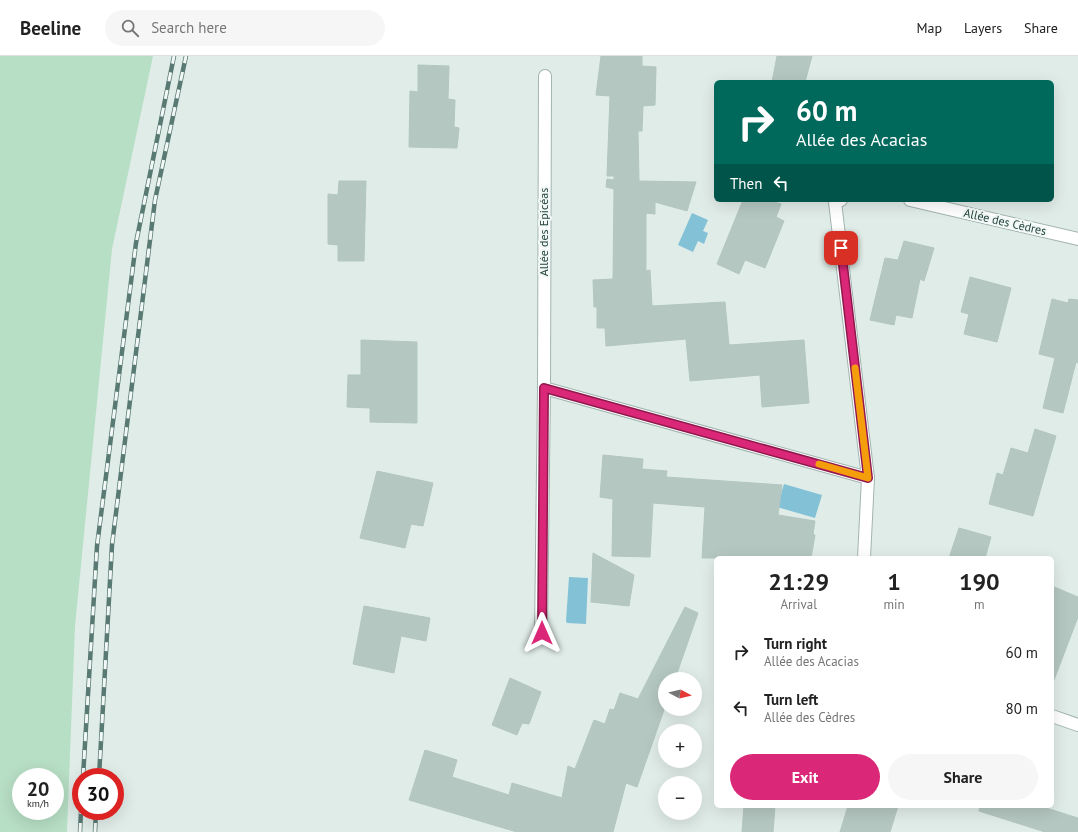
<!DOCTYPE html>
<html lang="en">
<head>
<meta charset="utf-8">
<style>
	:root { --surface:#fff; --page:#f6f6f6; --text:#222; --muted:#767676; --line:#e0e0e0; --accent:#db2777 }
	body { margin:0; font-family:"PT Sans",sans-serif; background:var(--page); color:var(--text); height:100vh; display:flex; flex-direction:column; font-size:15px; white-space:nowrap }
	* { box-sizing:border-box; margin:0 }
	p { font-size:13px; color:var(--muted) }
	.icon { flex:none; width:22px; height:22px; fill:none; stroke:currentColor; stroke-width:2; stroke-linecap:round; stroke-linejoin:round }
	.map { position:relative; flex:1; overflow:hidden }
	.drawer { position:absolute; left:714px; top:500px; width:340px; height:252px; display:flex; flex-direction:column; background:var(--surface); border-radius:6px; box-shadow:0 4px 16px #0002 }
	.drawer>* { flex:none }
	.hud { position:absolute; left:714px; top:24px; width:340px; height:122px; border-radius:6px; box-shadow:0 4px 16px #0002; background:#00695c; color:#fff; overflow:hidden }
	.needle { width:26px; rotate:97deg }
	.tools { position:absolute; left:658px; top:616px; display:grid; gap:8px }
	.tools a { display:grid; place-items:center; width:44px; height:44px; border-radius:50%; background:var(--surface); box-shadow:0 4px 16px #0002; font-size:20px }
	.speed { position:absolute; left:12px; top:712px; display:flex; gap:8px; font-size:20px; font-weight:700; text-align:center }
	.speed>* { display:grid; place-content:center; width:52px; height:52px; border-radius:50%; background:var(--surface); box-shadow:0 4px 16px #0002; line-height:1 }
	.speed small { font-size:10px; font-weight:400 }
	.speed .limit { border:6px solid #d22; background:#fff; color:#111 }
	.pin { position:absolute; display:grid; place-items:center; width:34px; height:34px; color:#fff; margin:-17px; border-radius:8px; box-shadow:0 2px 6px #0006 }
	.me { position:absolute; width:44px; margin:-22px; rotate:0deg; stroke-linejoin:round; filter:drop-shadow(0 0 3px #0008) }
	.turn { display:flex; align-items:center; gap:14px; height:84px; padding:0 16px; font-size:18px }
	.turn .icon { width:52px; height:52px; stroke-width:2.5 }
	.turn b { display:block; font-size:28px; line-height:34px }
	.then { display:flex; align-items:center; height:38px; padding:0 16px; background:#0003; gap:8px; font-size:15px }
	.eta { display:flex; justify-content:space-evenly; align-items:center; height:68px; text-align:center }
	.eta b { font-size:24px; font-weight:600; line-height:28px }
	.action { display:flex; gap:8px; margin-top:auto; padding:8px 16px }
	.action a { flex:1; height:46px; border-radius:24px; background:var(--accent); color:#fff; font-size:16px; font-weight:600; line-height:46px; text-align:center }
	.action a+a { background:var(--page); color:var(--text) }
	ul { padding:0; list-style:none }
	li { display:flex; align-items:center; gap:12px; height:56px; padding:0 16px }
	li div { flex:1 }
	li b { display:block; font-size:15px }
	li em { font-style:normal }
	header { display:flex; align-items:center; gap:24px; box-sizing:border-box; height:56px; padding:0 20px; background:var(--surface); border-bottom:1px solid var(--line) }
	header strong { font-size:19px }
	nav { display:flex; gap:22px; margin-inline-start:auto; font-size:14px }
	.search { width:280px; height:36px; background:var(--page); display:flex; align-items:center; gap:10px; box-sizing:border-box; padding:0 14px; border-radius:22px; color:var(--muted); font-size:15px }
	.map>svg:first-child { display:block }
	.green { fill:#b7dfc5; fill-rule:evenodd }
	.water { fill:#83c2d6 }
	.building { fill:#b5c7c1; stroke:#b2c6bf }
	.lines { fill:none; stroke-linecap:round; stroke-linejoin:round }
	.minor-casing { stroke:#a2b4b0; stroke-width:14 }
	.minor { stroke:#fff; stroke-width:12 }
	.rail-casing { stroke:#597973; stroke-width:4.5 }
	.rail { stroke:#f1f8f5; stroke-width:3; stroke-dasharray:9; stroke-linecap:butt }
	.route-casing { stroke:#8e194d; stroke-width:10 }
	.route { stroke:#db2777; stroke-width:7 }
	.slow { stroke:#f59e0b; stroke-width:7 }
	.labels { text-anchor:middle; stroke-width:4; stroke-linejoin:round; paint-order:stroke }
	.street-label { font-size:12px; fill:#1f3e38; stroke:#f1f8f5 }
</style>
</head>
<body>
<header>
<strong>Beeline</strong>
<div class="search"><svg class="icon" aria-label="search" viewBox="0 0 24 24"><circle cx="10" cy="10" r="6"/><path d="M15 15l6 6"/></svg>Search here</div>
<nav><a>Map</a><a>Layers</a><a>Share</a></nav>
</header>
<div class="map">
<svg width="1078" height="776" viewBox="0 0 1078 776">
	<rect width="100%" height="100%" fill="#e0ece8"/>
	<!-- green -->
	<path class="green" d="M0,0H153L112,193L75,570L67,776H0ZM21,721H55V755H21Z"/>
	<!-- water -->
	<g class="water">
		<polygon points="692,157 708,164 703,175 708,177 704,188 698,185 693,196 678,189"/>
		<polygon points="784,428 822,439 815,462 777,451"/>
		<polygon points="569,521 588,522 586,568 567,567 566,565"/>
	</g>
	<!-- building -->
	<g class="building">
		<polygon points="601,0 642,0 642,10 656,11 655,49 643,50 642,75 638,75 639,125 696,126 687,155 655,146 655,158 646,157 646,215 650,214 652,250 725,246 729,289 804,284 809,347 762,351 760,319 690,325 686,283 606,290 605,272 597,272 597,251 594,251 593,224 613,223 614,133 606,131 607,123 614,124 614,120 607,120 610,40 596,39"/>
		<polygon points="777,0 812,0 805,26 772,26"/>
		<polygon points="418,9 449,10 448,43 455,44 454,71 459,72 457,92 409,91 410,35 418,36"/>
		<polygon points="339,125 366,125 364,205 338,205 338,189 328,188 328,138 338,139"/>
		<polygon points="743,144 768,144 781,148 776,161 784,165 765,212 745,204 739,218 717,208"/>
		<polygon points="904,185 934,192 924,225 920,223 912,262 896,259 894,269 870,264 885,202 898,204"/>
		<polygon points="970,221 1011,232 997,286 964,278 969,258 961,256"/>
		<polygon points="1052,243 1068,247 1069,243 1078,244 1078,307 1076,306 1063,357 1043,352 1055,302 1039,298"/>
		<polygon points="361,284 417,286 417,367 370,366 370,352 347,351 348,319 361,319"/>
		<polygon points="1035,373 1056,380 1033,460 989,448 997,417 1003,419 1011,392 1028,397"/>
		<polygon points="603,399 643,403 642,413 667,415 666,421 782,429 778,459 815,465 813,478 815,479 811,502 702,502 705,451 653,447 650,501 612,500 613,443 600,441"/>
		<polygon points="377,415 433,427 423,470 411,468 405,492 360,482"/>
		<polygon points="959,472 991,481 985,502 949,502"/>
		<polygon points="593,497 634,519 629,550 591,546"/>
		<polygon points="1052,530 1078,541 1078,561 1054,624 1052,623"/>
		<polygon points="364,550 430,562 426,585 401,580 394,617 353,608"/>
		<polygon points="685,551 698,557 675,623 665,623 665,651 637,731 626,727 613,776 517,776 409,744 425,694 457,704 452,721 509,739 512,727 562,742 568,710 575,713 594,664 605,668 610,653 614,654 620,637 638,643"/>
		<polygon points="510,622 541,636 529,668 522,667 517,679 492,669"/>
		<polygon points="744,750 775,750 773,776 742,776"/>
		<polygon points="848,750 898,750 890,776 840,776"/>
		<polygon points="980,750 1040,750 1078,762 1078,776 1045,776 979,755"/>
	</g>
	<g class="lines">
		<defs>
			<g id="minor">
				<polyline points="841,144 835,146 868,422"/>
				<polyline points="910,144 1078,183"/>
				<polyline points="544,332 545,20"/>
				<polyline points="541,577 544,332 868,422 864,502"/>
				<polyline points="1052,660 1078,669"/>
			</g>
		</defs>
		<!-- minor casing -->
		<use href="#minor" class="minor-casing"/>
		<!-- minor -->
		<use href="#minor" class="minor"/>
		<defs>
			<g id="rail">
				<polyline points="83,721 97,490 136,187 174,0"/>
				<polyline points="99,721 112,489 155,144 186,0"/>
				<polyline points="80,776 81,755"/>
				<polyline points="95,776 96,755"/>
			</g>
		</defs>
		<!-- rail casing -->
		<use href="#rail" class="rail-casing"/>
		<!-- rail -->
		<use href="#rail" class="rail"/>
	</g>
	<g class="lines">
		<defs>
			<polyline id="route" points="542,577 544,332 868,422 841,192"/>
		</defs>
		<!-- route casing -->
		<use href="#route" class="route-casing"/>
		<!-- route -->
		<use href="#route" class="route"/>
		<!-- slow -->
		<polyline class="slow" points="819,408 868,422 855,312"/>
	</g>
	<g class="labels">
		<!-- street labels -->
		<g class="street-label">
			<text transform="translate(1005 166) rotate(13)" y="4">Allée des Cèdres</text>
			<text transform="translate(544 176) rotate(-90)" y="4">Allée des Epicéas</text>
		</g>
	</g>
</svg>
<div class="tools">
<a><svg class="needle" viewBox="-14 -14 28 28"><path d="M0-13l5 13h-10z" fill="#e53935"/><path d="M0 13l5-13h-10z" fill="#767676"/></svg></a>
<a>+</a>
<a>−</a>
</div>
<div class="speed"><div>20<small>km/h</small></div><div class="limit">30</div></div>
<div class="pin" style="left:841px;top:192px;background:#d93025"><svg class="icon" aria-label="arrive" viewBox="0 0 24 24"><path d="M6 21V4h12l-3 4 3 4H6"/></svg></div>
<svg class="me" style="left:542px;top:577px" viewBox="-20 -20 40 40"><path d="M0-17L14 15 0 8-14 15z" fill="#db2777" stroke="#fff" stroke-width="4"/></svg>
<div class="hud">
<div class="turn"><svg class="icon" aria-label="right" viewBox="0 0 24 24"><path d="M7 20v-9h11M14 6l5 5-5 5"/></svg><div><b>60 m</b>Allée des Acacias</div></div>
<div class="then">Then<svg class="icon" aria-label="left" viewBox="0 0 24 24"><path d="M17 20v-9H6M10 6l-5 5 5 5"/></svg></div>
</div>
<section class="drawer">
<div class="eta">
<div><b>21:29</b><p>Arrival</p></div>
<div><b>1</b><p>min</p></div>
<div><b>190</b><p>m</p></div>
</div>
<ul>
<li><svg class="icon" aria-label="right" viewBox="0 0 24 24"><path d="M7 20v-9h11M14 6l5 5-5 5"/></svg><div><b>Turn right</b><p>Allée des Acacias</p></div><em>60 m</em></li>
<li><svg class="icon" aria-label="left" viewBox="0 0 24 24"><path d="M17 20v-9H6M10 6l-5 5 5 5"/></svg><div><b>Turn left</b><p>Allée des Cèdres</p></div><em>80 m</em></li>
</ul>
<div class="action"><a>Exit</a><a>Share</a></div>
</section>
</div>
</body>
</html>
